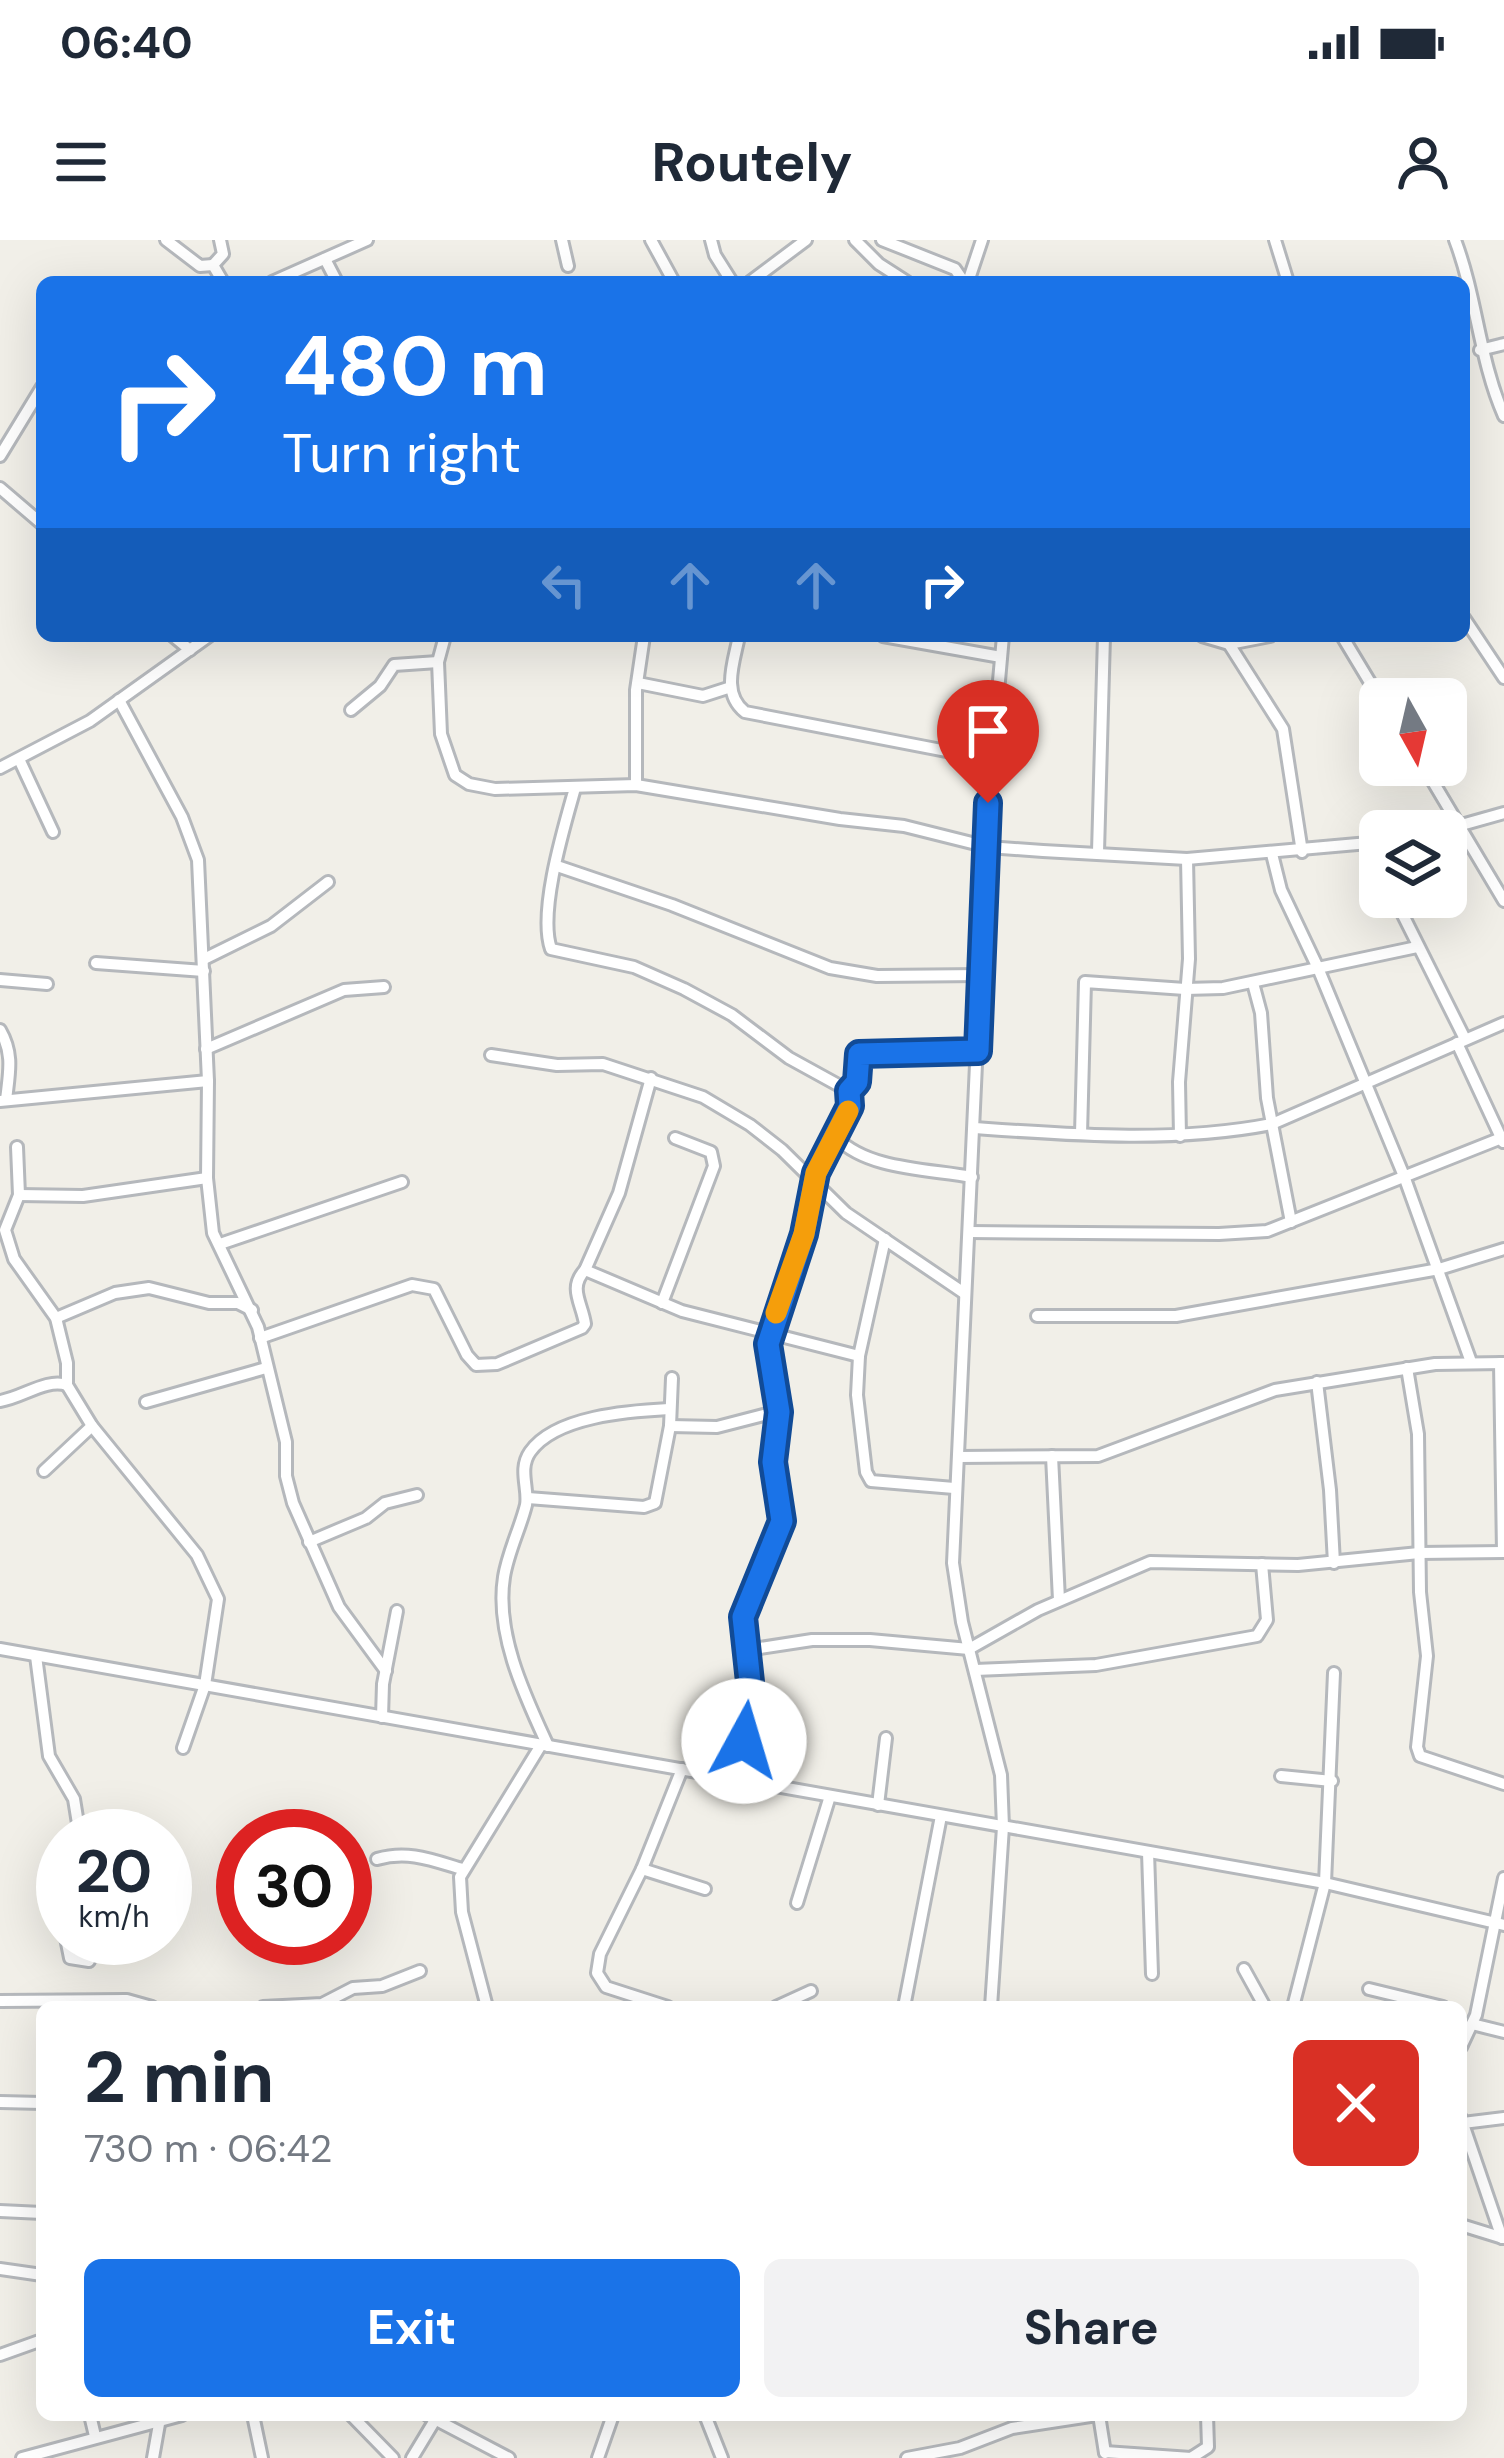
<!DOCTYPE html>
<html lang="en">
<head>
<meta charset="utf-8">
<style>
	:root { --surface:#fff; --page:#f2f2f3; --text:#1f2937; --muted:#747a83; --accent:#1a73e8 }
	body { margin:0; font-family:"DM Sans",sans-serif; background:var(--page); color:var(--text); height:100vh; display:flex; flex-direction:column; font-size:45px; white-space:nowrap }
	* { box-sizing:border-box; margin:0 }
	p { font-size:39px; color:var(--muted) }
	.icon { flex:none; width:66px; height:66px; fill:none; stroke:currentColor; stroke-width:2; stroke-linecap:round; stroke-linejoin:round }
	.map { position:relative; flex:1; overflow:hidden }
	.details { position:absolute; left:36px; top:1761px; width:1431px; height:420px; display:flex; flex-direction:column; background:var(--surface); border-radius:18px; box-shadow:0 12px 48px #0002 }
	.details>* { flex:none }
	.top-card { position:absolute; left:36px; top:36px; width:1434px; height:366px; border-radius:18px; box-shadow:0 12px 48px #0002; background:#1a73e8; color:#fff; overflow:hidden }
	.needle { width:78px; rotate:172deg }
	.tools { position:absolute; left:1359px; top:438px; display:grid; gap:24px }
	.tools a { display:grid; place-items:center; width:108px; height:108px; border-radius:18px; background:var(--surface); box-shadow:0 12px 48px #0002; font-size:60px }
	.speed { position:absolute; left:36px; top:1569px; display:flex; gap:24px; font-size:60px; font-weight:700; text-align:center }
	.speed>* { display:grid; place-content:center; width:156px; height:156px; border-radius:50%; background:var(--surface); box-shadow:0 12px 48px #0002; line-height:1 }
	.speed small { font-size:30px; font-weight:400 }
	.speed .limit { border:18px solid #d22; background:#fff; color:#111 }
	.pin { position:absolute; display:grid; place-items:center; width:102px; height:102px; color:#fff; margin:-123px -51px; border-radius:50% 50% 50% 0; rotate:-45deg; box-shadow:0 0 12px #0007 }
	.pin .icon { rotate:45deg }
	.me { position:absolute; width:132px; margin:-66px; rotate:6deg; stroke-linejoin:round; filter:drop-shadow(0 0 9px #0008) }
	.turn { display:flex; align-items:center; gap:42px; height:252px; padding:0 48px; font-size:54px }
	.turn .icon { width:156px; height:156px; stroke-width:2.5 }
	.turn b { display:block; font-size:84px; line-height:102px }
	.lanes { display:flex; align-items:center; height:114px; padding:0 48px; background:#0003; justify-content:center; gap:60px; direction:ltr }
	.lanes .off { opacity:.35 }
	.round { display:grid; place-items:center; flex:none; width:126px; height:126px; border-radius:18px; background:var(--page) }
	.summary { display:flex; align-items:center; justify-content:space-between; height:204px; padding:0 48px }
	h1 { font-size:72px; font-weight:700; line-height:90px }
	.button { display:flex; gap:24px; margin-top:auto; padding:24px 48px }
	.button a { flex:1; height:138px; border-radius:18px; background:var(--accent); color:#fff; font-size:48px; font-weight:700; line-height:138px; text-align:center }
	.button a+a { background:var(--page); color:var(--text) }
	.status { display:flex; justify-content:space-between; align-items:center; height:84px; padding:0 60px; background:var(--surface); direction:ltr }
	.status svg { height:33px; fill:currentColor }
	header { display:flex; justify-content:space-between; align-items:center; height:156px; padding:0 48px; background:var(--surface); font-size:54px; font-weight:700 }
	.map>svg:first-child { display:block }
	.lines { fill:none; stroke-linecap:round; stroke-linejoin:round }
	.minor-casing { stroke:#b5b8bc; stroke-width:16 }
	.minor { stroke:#fff; stroke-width:10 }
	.route-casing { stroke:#114b97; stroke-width:30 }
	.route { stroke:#1a73e8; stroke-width:21 }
	.slow { stroke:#f59e0b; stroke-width:21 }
</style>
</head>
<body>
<div class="status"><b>06:40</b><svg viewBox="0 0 49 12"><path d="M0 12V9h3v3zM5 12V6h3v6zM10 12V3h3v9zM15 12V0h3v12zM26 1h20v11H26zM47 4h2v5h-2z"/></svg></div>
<header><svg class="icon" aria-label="menu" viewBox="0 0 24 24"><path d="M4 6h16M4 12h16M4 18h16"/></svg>Routely<svg class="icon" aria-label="person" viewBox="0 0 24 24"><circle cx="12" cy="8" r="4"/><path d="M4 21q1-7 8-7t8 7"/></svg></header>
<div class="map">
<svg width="1504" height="2218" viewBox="0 0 1504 2218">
	<rect width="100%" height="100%" fill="#f1efe8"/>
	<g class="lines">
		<defs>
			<g id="minor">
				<polyline points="166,0 200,26 213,25"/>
				<polyline points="562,0 568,26"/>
				<polyline points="651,0 674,42"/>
				<polyline points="711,0 715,15 732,42"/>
				<polyline points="855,0 879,24 907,42"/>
				<polyline points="882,0 955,29 964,42"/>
				<polyline points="1275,0 1288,42"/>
				<path d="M1455,0C1477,58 1479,119 1504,176"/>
				<polyline points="325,19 337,42"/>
				<polyline points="213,25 223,14 220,0"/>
				<polyline points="213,25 223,42"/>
				<polyline points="272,42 367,0"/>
				<polyline points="750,42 806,0"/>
				<polyline points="968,42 982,0"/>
				<polyline points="1480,110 1504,104"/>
				<polyline points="0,216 42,147"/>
				<polyline points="0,248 42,284"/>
				<polyline points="1464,378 1504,438"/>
				<polyline points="173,396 190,410"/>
				<polyline points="445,396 438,422 441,494 455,535 469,544 495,549 636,545 840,579 904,586 988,607 1043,611 1187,619 1380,602"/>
				<path d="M739,396C734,422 721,453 745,472L993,520"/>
				<polyline points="883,396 1001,417"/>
				<polyline points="1202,396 1229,404 1270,396"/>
				<polyline points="1342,396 1380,459"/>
				<polyline points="1229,404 1283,489 1302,612"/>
				<polyline points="638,443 703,456 731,447"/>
				<polyline points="119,460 182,577 198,620 208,841 207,938 213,993 258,1087 286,1202 286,1236 293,1263 339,1367 386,1431"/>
				<polyline points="351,470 380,446 394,425 438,422"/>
				<polyline points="19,519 53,592"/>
				<polyline points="1423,525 1504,661"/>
				<polyline points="0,528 90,481 209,396"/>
				<polyline points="636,545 636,450 644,396"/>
				<path d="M575,548C564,587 538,672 551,709L634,727L684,749L732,775L789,818L849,851"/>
				<polyline points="1440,591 1504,573"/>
				<polyline points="1370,603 1380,624"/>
				<polyline points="1098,612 1104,396"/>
				<polyline points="1272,614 1281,650 1318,728 1404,936 1471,1122"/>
				<polyline points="557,626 672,665 830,728 877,736 982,735"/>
				<polyline points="1394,657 1465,799"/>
				<polyline points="204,719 271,686 328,642"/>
				<polyline points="96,723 204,731"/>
				<polyline points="0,740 47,744"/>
				<polyline points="1253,743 1261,773 1267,858 1291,982"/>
				<path d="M0,790C14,814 9,833 6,860"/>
				<polyline points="1457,803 1503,902"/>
				<polyline points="206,809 344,750 384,747"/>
				<polyline points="491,815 557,825 603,824 703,857 750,885 782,910 846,973 964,1053"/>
				<polyline points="0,861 208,841"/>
				<path d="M974,888C1074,895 1174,903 1272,884L1504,783"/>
				<polyline points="1081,894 1085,742 1185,749 1223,748 1417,707"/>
				<polyline points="1180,896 1179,842 1189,719 1187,619"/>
				<path d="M837,898C868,930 930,929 972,937"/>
				<polyline points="17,907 19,955 5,990 14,1019 56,1078 67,1123 67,1145 92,1186 197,1315 218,1359 205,1445 183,1508"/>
				<polyline points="19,955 83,956 207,938"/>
				<polyline points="969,992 1219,994 1267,991 1504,897"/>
				<polyline points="885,999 859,1116 857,1155 866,1232 871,1241 954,1248"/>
				<polyline points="220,1004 402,942"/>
				<polyline points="585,1030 682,1071 859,1116"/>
				<polyline points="662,1063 714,926 711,912 675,898"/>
				<polyline points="1037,1076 1176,1076 1439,1029 1504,1009"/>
				<polyline points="56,1078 115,1053 149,1048 209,1063 238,1063 252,1070"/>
				<path d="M260,1098L412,1045L434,1049L467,1115L476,1125L497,1124L582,1088L585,1084C582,1063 568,1048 585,1030L619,953L651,838"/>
				<polyline points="1500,1123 1503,1312"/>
				<polyline points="1407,1128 1418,1194 1420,1352 1427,1416 1417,1507 1420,1516 1504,1544"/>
				<polyline points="1317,1142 1330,1250 1334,1323"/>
				<path d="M0,1161C22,1158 46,1138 67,1145"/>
				<polyline points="146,1162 266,1128"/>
				<polyline points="670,1186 717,1187 779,1171"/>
				<polyline points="1052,1216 1059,1360"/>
				<polyline points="959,1217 1098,1216 1275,1150 1435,1124 1504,1123"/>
				<polyline points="44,1231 92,1186"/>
				<polyline points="528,1258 644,1267 655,1263 670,1186 672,1138"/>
				<polyline points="309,1302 366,1278 385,1263 417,1255"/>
				<polyline points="0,1409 1325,1643 1504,1685"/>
				<polyline points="747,1410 812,1400 870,1400 969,1409 1038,1370 1150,1322 1298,1325 1419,1313 1504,1312"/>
				<polyline points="36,1416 49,1516 74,1559 80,1596"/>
				<polyline points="975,1430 1096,1425 1257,1396 1267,1380 1262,1324"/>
				<polyline points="382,1477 383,1444 397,1371"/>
				<path d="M548,1506C525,1456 495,1394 504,1337C508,1312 520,1289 526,1265C529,1249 518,1229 530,1212C555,1176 630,1171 669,1169"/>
				<polyline points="1281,1536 1332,1541"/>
				<polyline points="741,1539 750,1441 744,1377 782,1281 774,1222 779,1171 768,1104 804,994 816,933 851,865 849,851 857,842 859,814 978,811"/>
				<polyline points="878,1565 886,1498"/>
				<polyline points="1148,1612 1152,1734"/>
				<path d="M377,1619C408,1610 432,1620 462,1629"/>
				<polyline points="642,1629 705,1649"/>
				<polyline points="797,1663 830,1556"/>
				<polyline points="66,1698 70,1718 89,1721"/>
				<polyline points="1244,1729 1265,1767"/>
				<polyline points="1369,1749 1443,1767"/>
				<polyline points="0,1761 127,1760 152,1767"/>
				<polyline points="263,1767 322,1764 353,1748 382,1746 420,1731"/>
				<polyline points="487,1767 462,1672 460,1637 541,1505"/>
				<polyline points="668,1767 606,1747 597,1733 600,1714 642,1629 682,1529"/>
				<polyline points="776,1767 811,1751"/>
				<polyline points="904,1767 941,1576"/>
				<polyline points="991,1767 1003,1587 1001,1535 962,1382 953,1323 988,564 1003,396"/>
				<polyline points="1293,1767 1325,1643 1334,1433"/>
				<polyline points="1472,1784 1504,1792"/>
				<polyline points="1461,1807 1476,1775 1504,1638"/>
				<polyline points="0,1862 42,1863"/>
				<polyline points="1461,1878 1502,1998"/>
				<polyline points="1463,1883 1504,1878"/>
				<polyline points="0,1971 42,1973"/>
				<polyline points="1461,1985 1503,1998"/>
				<polyline points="0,2029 42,2035"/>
				<polyline points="0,2115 42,2100"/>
				<polyline points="90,2175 95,2196"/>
				<polyline points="253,2175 262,2218"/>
				<polyline points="351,2175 393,2218"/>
				<polyline points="427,2175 509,2218"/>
				<polyline points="705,2175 722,2218"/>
				<polyline points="1099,2175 1105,2213"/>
				<polyline points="1105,2212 1191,2218 1208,2207 1207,2175"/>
				<polyline points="22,2218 182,2175"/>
				<polyline points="153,2218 159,2184"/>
				<polyline points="412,2218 435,2180"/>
				<polyline points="598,2218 613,2175"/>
				<polyline points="907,2218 960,2208 1012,2188 1097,2175"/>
			</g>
		</defs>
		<!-- minor casing -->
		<use href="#minor" class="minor-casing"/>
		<!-- minor -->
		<use href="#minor" class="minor"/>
	</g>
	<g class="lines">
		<defs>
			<polyline id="route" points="744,1501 750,1442 743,1377 782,1281 773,1222 779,1172 768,1104 804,994 816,933 850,866 849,851 857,842 859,814 978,811 988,563"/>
		</defs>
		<!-- route casing -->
		<use href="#route" class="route-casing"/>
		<!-- route -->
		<use href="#route" class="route"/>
		<!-- slow -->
		<polyline class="slow" points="776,1073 804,994 816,933 848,871"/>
	</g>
</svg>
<div class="tools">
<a><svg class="needle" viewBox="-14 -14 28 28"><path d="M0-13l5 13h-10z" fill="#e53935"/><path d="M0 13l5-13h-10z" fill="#747a83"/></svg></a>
<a><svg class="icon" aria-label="layers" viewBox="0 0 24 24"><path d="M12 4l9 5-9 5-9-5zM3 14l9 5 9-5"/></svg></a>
</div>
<div class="speed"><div>20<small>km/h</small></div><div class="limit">30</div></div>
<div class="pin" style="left:988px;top:563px;background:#d93025"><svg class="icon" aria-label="arrive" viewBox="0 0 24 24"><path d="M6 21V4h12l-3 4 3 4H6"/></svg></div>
<svg class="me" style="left:744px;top:1501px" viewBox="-20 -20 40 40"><circle r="19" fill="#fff"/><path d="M0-13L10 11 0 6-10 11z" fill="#1a73e8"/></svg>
<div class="top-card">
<div class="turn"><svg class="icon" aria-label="right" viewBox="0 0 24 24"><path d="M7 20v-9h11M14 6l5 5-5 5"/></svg><div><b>480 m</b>Turn right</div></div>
<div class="lanes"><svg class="icon off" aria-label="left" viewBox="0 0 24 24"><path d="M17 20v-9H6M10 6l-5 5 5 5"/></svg><svg class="icon off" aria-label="ahead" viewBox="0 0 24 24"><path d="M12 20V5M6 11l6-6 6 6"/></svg><svg class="icon off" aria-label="ahead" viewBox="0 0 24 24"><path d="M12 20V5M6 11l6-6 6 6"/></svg><svg class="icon" aria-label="right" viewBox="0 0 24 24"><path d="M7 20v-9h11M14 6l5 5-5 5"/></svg></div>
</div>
<section class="details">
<div class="summary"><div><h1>2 min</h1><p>730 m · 06:42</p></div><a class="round" style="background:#d93025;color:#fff"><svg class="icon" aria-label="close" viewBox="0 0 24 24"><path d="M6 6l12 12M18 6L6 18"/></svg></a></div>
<div class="button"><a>Exit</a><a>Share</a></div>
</section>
</div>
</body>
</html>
